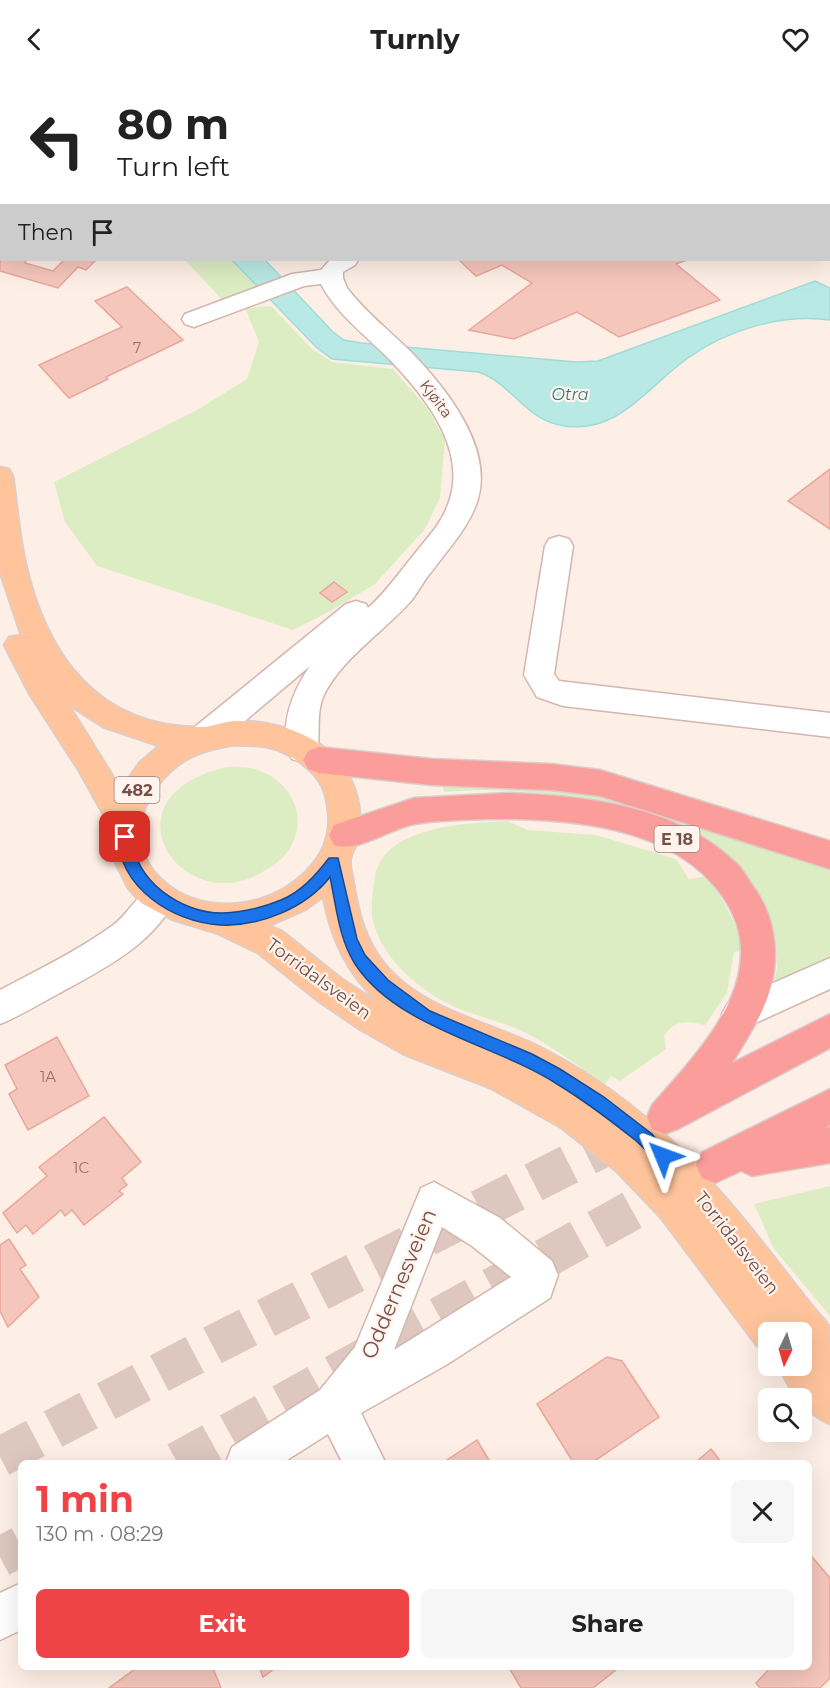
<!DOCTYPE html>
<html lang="en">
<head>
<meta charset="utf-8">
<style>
	:root { --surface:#fff; --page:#f6f6f6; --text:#222; --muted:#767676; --accent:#ef4445 }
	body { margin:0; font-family:Montserrat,sans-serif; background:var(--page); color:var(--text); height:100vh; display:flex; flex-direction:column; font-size:22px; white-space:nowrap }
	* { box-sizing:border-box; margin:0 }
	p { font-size:20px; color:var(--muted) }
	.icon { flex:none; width:33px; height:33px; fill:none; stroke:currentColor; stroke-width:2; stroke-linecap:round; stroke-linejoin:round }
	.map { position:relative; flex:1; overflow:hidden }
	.side { position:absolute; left:18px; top:1382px; width:794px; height:210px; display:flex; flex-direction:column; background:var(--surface); border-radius:9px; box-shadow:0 6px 24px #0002 }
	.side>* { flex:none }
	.hud { position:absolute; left:0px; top:0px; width:831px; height:183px; box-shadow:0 6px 24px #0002; background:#fff; color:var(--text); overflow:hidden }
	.needle { width:39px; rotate:185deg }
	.fabs { position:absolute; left:758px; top:1244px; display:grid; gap:12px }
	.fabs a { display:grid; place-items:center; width:54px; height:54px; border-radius:9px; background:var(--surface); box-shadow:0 6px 24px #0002; font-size:30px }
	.pin { position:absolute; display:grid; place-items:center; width:51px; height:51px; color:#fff; margin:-26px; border-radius:12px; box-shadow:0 3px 9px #0006 }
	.me { position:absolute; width:66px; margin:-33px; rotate:314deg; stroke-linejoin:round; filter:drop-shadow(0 0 4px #0008) }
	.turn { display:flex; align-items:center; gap:21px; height:126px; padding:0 18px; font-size:27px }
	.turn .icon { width:78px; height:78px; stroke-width:2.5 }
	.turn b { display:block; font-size:42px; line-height:51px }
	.then { display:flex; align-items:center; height:57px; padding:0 18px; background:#0003; gap:12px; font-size:22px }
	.round { display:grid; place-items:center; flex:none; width:63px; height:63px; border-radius:9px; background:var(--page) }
	.overview { display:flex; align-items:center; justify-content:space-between; height:102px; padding:0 18px }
	h1 { font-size:36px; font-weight:700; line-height:45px; color:var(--accent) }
	.button { display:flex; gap:12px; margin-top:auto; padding:12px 18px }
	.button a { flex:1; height:69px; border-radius:9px; background:var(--accent); color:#fff; font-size:24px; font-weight:700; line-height:69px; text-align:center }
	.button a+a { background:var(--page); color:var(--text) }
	header { display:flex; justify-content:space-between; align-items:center; height:78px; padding:0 18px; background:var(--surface); font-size:27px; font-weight:700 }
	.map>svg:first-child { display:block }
	.green { fill:#ddedc3 }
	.water { fill:#b9e9e5; stroke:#9fdbd7; stroke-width:1.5 }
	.building { fill:#f5c6bc; stroke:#e9a79b; stroke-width:1.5 }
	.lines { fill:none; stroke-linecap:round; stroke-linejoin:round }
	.highway-tunnel { stroke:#ddc7bf; stroke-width:40; stroke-dasharray:40 20; stroke-linecap:butt }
	.minor-casing { stroke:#d3b6ae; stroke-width:3 }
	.major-casing { stroke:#d9cecc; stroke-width:3 }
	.highway-casing { stroke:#d9cecc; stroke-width:3 }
	.minor { fill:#fff; fill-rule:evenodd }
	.major { fill:#ffc49c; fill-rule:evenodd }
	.highway { fill:#fb9d9a; fill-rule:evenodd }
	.route { fill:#1a73e8; stroke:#114b97; stroke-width:1.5 }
	.labels { text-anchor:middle; stroke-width:4.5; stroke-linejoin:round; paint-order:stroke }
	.far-number-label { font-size:14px; fill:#986d66 }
	.far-street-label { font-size:15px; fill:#794f49; stroke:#fff4ee }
	.number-label { font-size:15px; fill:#986d66 }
	.far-water-label { font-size:16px; font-style:italic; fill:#387874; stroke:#fff4ee }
	.shield { fill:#fff4ee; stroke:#a1807a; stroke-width:1.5 }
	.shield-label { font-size:16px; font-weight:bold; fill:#794f49 }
	.street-label { font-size:18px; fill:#794f49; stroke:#fff4ee }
	.near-street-label { font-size:21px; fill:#794f49; stroke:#fff4ee }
</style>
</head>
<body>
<header><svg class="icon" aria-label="back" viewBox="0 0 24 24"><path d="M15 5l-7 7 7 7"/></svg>Turnly<svg class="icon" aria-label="heart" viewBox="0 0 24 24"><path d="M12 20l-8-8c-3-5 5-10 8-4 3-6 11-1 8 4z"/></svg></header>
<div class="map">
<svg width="830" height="1610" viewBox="0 0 830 1610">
	<rect width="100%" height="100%" fill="#feefe6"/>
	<!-- green -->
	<g class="green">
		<polygon points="185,182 234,182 265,214 229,229"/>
		<polygon points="271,228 312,271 332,284 393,291 428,331 445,362 440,420 425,451 375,506 329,534 293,552 97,488 65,444 54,404 197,332 247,301 259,264 245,230"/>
		<path d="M227,689C235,689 243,689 250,690C286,697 308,732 293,765C287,778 275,787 264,793C183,844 97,719 227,689Z"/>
		<path d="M442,706L533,708L602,718L688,742L830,792V882L774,906C780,883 777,855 768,834C758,807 739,783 715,766C700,754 679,749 661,743C590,718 519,708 444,714Z"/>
		<path d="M507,743L528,752L596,757L676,781L689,801L706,798C724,823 737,843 741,873L734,874L727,915L705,947C687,943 675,941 664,958L666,971L620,1003L611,998L605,1006C580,990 555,970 528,956C501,942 461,936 436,919C408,902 382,876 373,844C370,831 373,812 375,799C383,748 466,745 507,743Z"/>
		<polygon points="830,1108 830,1238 774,1171 754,1126"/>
	</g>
	<!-- water -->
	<path class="water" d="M232,182H265L333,254L344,262L361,265L576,284L598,283L815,203L830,210V242C782,235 727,252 688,280C648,308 619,356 565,348C525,343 511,304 478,294L332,281L316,269Z"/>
	<!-- building -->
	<g class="building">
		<polygon points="144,0 209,0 211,2 145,2"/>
		<polygon points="390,0 456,0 458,2 386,1"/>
		<polygon points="495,0 577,0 579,2 497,2"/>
		<polygon points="651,0 736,0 737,1 648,1"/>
		<polygon points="3,182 23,182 26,183 25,185 53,193 64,182 96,182 86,192 78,189 58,210 0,193 0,184"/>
		<polygon points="459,182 687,182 676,186 720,222 619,259 577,234 514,261 469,252 532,205 502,187 476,198"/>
		<polygon points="127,209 183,262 106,299 108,301 69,320 39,287 122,249 95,223"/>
		<polygon points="830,391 830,451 788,423"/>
		<polygon points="334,504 347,514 332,524 320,515"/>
		<polygon points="57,959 89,1018 28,1052 9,1016 17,1011 5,987"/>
		<polygon points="104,1039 141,1084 122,1100 127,1107 119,1113 123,1116 84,1147 72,1132 65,1138 61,1132 33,1156 26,1147 17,1155 3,1135 47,1098 39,1089"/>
		<polygon points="9,1161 26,1187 20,1191 39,1219 8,1249 0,1233 0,1167"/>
		<polygon points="607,1279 622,1283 659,1339 593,1384 573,1384 537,1326"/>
		<polygon points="477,1362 490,1384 444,1384"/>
		<polygon points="711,1371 721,1384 696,1384"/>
		<polygon points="808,1474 830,1500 830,1600 820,1610 760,1610 756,1605 772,1588 808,1588"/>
		<polygon points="139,1588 212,1588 221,1610 109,1610"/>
		<polygon points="259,1588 278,1588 263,1599"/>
		<polygon points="508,1588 621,1588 593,1610 521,1610"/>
	</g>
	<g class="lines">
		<!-- highway-tunnel -->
		<g class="highway-tunnel">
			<polyline points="0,1379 219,1264 633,1054"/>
			<polyline points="177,1384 685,1103"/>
			<polyline points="0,1479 21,1468"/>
		</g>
		<defs>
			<g id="minor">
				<polygon points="593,0 614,0 615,2 594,2"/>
				<path d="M330,182H358L355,187L343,194V200L347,210C365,234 390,253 411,274C445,309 493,368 478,421C470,448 449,470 432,493C424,502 419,513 411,523C384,553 348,576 327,611C312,636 324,661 314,681L303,684L292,681C277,651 292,614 310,588L213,670L202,673L191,670L187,661L191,652L346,526L356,523L366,526L368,530C386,514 398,496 413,478C425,462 440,448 447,429C470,375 427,321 392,284C368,259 337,237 321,206L304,208L194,249L185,246L182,241L185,236L292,196L321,192Z"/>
				<polygon points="559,458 569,461 573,468 554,596 559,603 830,635 830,659 563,628 537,619 524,597 545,468 549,461"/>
				<path d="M159,806L171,810L176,820C152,868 103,891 58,916C39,926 20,938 0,946V912C38,892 77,873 112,848C130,835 138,813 159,806Z"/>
				<polygon points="830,880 830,911 740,952 728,947 722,936 728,925"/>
				<path d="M434,1104L500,1140L552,1183L558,1197L550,1220L446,1287L361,1335L385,1384H342L328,1356L284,1384H226L232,1369L320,1312L355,1269L421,1110ZM442,1149L472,1168L511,1199L394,1272Z"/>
				<polygon points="21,1505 21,1552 0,1562 0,1515"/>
			</g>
			<path id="major" d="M0,389L9,391L13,398C17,426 19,454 25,482C45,575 97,650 202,649C213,649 224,643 236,643C268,642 303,652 328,672C354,693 365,730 358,761C357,768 352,774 351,780C349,786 352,795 353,801C358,832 364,860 384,885C422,933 492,944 544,971C650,1026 713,1100 785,1193C795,1206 805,1219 815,1231C819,1236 826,1242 829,1248C830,1256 830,1330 830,1346C806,1336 788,1311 778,1287H801V1254H768V1273L757,1268L661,1140L616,1093L560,1049L490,1010L403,976L359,951L318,923L258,875L216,855L173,842L141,825L128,810L114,782L109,767V747L79,693L30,617L4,567L9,559L21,557L0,494ZM69,627L103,649L159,668L139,685L121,711ZM234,667C245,668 255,667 266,669C287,673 315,691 323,711C326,718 327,726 328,733C330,747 327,764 319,777C287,828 205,845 160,800C122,762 145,707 186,682C201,673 218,670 234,667ZM323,819C331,861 347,896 379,925L342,901L282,853L269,848L305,832Z"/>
			<g id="highway">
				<polygon points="319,669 432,681 551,686 600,692 830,763 830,791 600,718 551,712 432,707 319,695 308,691 303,682 308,673"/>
				<path d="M508,715C586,718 674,727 734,783C742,789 747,800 753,808C774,837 780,873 771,908C764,935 747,961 732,985L830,936V970L678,1051L665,1056L652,1051L647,1039L652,1027C701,971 776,896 723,819C674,747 567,740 487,741C463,742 438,742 415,746C389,751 358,775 334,767L329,757L334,747L414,720Z"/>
				<polygon points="830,1011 830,1047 824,1050 830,1049 830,1085 752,1098 741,1093 715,1105 702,1100 696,1087 702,1074"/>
			</g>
		</defs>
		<!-- minor casing -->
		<use href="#minor" class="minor-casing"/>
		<!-- major casing -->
		<use href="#major" class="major-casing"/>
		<!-- highway casing -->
		<use href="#highway" class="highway-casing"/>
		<!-- minor -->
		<use href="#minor" class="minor"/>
		<!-- major -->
		<use href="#major" class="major"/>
		<!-- highway -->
		<use href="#highway" class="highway"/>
	</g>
	<!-- route -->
	<path class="route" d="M125,753L132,759C134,802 180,835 222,835C243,834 262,830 281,822C301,814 316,797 329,780H338L357,861L365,877L388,902L430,933L532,976L560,991L604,1019L652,1056L670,1078L668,1083L663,1085C652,1081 644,1069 635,1062C610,1042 585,1023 557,1006C495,966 397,950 355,886C339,861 336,828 330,799C306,830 259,849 220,847C172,844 120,810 118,759Z"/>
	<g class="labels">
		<!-- far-number labels -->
		<g class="far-number-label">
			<text x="137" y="275">7</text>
		</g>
		<!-- far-street labels -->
		<g class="far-street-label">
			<text transform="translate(436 321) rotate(53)" y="5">Kjøita</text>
		</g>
		<!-- number labels -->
		<g class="number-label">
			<text x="48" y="1004">1A</text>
			<text x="81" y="1095">1C</text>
		</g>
		<!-- far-water labels -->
		<g class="far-water-label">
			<text x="570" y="322">Otra</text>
		</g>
		<!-- shield labels -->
		<g class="shield">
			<rect x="114.5" y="699" width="45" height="26" rx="4.5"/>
			<rect x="654.5" y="748" width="45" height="26" rx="4.5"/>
		</g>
		<g class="shield-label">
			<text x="137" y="718">482</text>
			<text x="677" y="767">E 18</text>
		</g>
		<!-- street labels -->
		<g class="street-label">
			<text transform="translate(319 901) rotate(36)" y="6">Torridalsveien</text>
			<text transform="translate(737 1165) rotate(52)" y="6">Torridalsveien</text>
		</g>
		<!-- near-street labels -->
		<g class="near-street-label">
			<text transform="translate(399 1206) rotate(-67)" y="7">Oddernesveien</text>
		</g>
	</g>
</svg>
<div class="fabs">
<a><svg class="needle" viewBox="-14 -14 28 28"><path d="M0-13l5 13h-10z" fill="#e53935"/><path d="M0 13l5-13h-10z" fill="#767676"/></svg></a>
<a><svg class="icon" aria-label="search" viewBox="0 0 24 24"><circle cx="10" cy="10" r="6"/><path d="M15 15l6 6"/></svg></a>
</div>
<div class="pin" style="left:125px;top:759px;background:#d93025"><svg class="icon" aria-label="arrive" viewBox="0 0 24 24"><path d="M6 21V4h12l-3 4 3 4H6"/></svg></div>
<svg class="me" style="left:663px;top:1078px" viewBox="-20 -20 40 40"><path d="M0-17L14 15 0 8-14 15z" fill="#1a73e8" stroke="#fff" stroke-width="4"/></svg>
<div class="hud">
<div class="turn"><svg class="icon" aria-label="left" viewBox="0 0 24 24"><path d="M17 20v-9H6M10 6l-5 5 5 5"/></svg><div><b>80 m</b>Turn left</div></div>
<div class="then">Then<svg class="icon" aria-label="arrive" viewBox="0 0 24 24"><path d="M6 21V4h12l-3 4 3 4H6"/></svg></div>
</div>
<section class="side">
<div class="overview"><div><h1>1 min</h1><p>130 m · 08:29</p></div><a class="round"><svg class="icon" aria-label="close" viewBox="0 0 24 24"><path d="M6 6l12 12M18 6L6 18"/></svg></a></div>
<div class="button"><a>Exit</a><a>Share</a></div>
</section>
</div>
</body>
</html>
